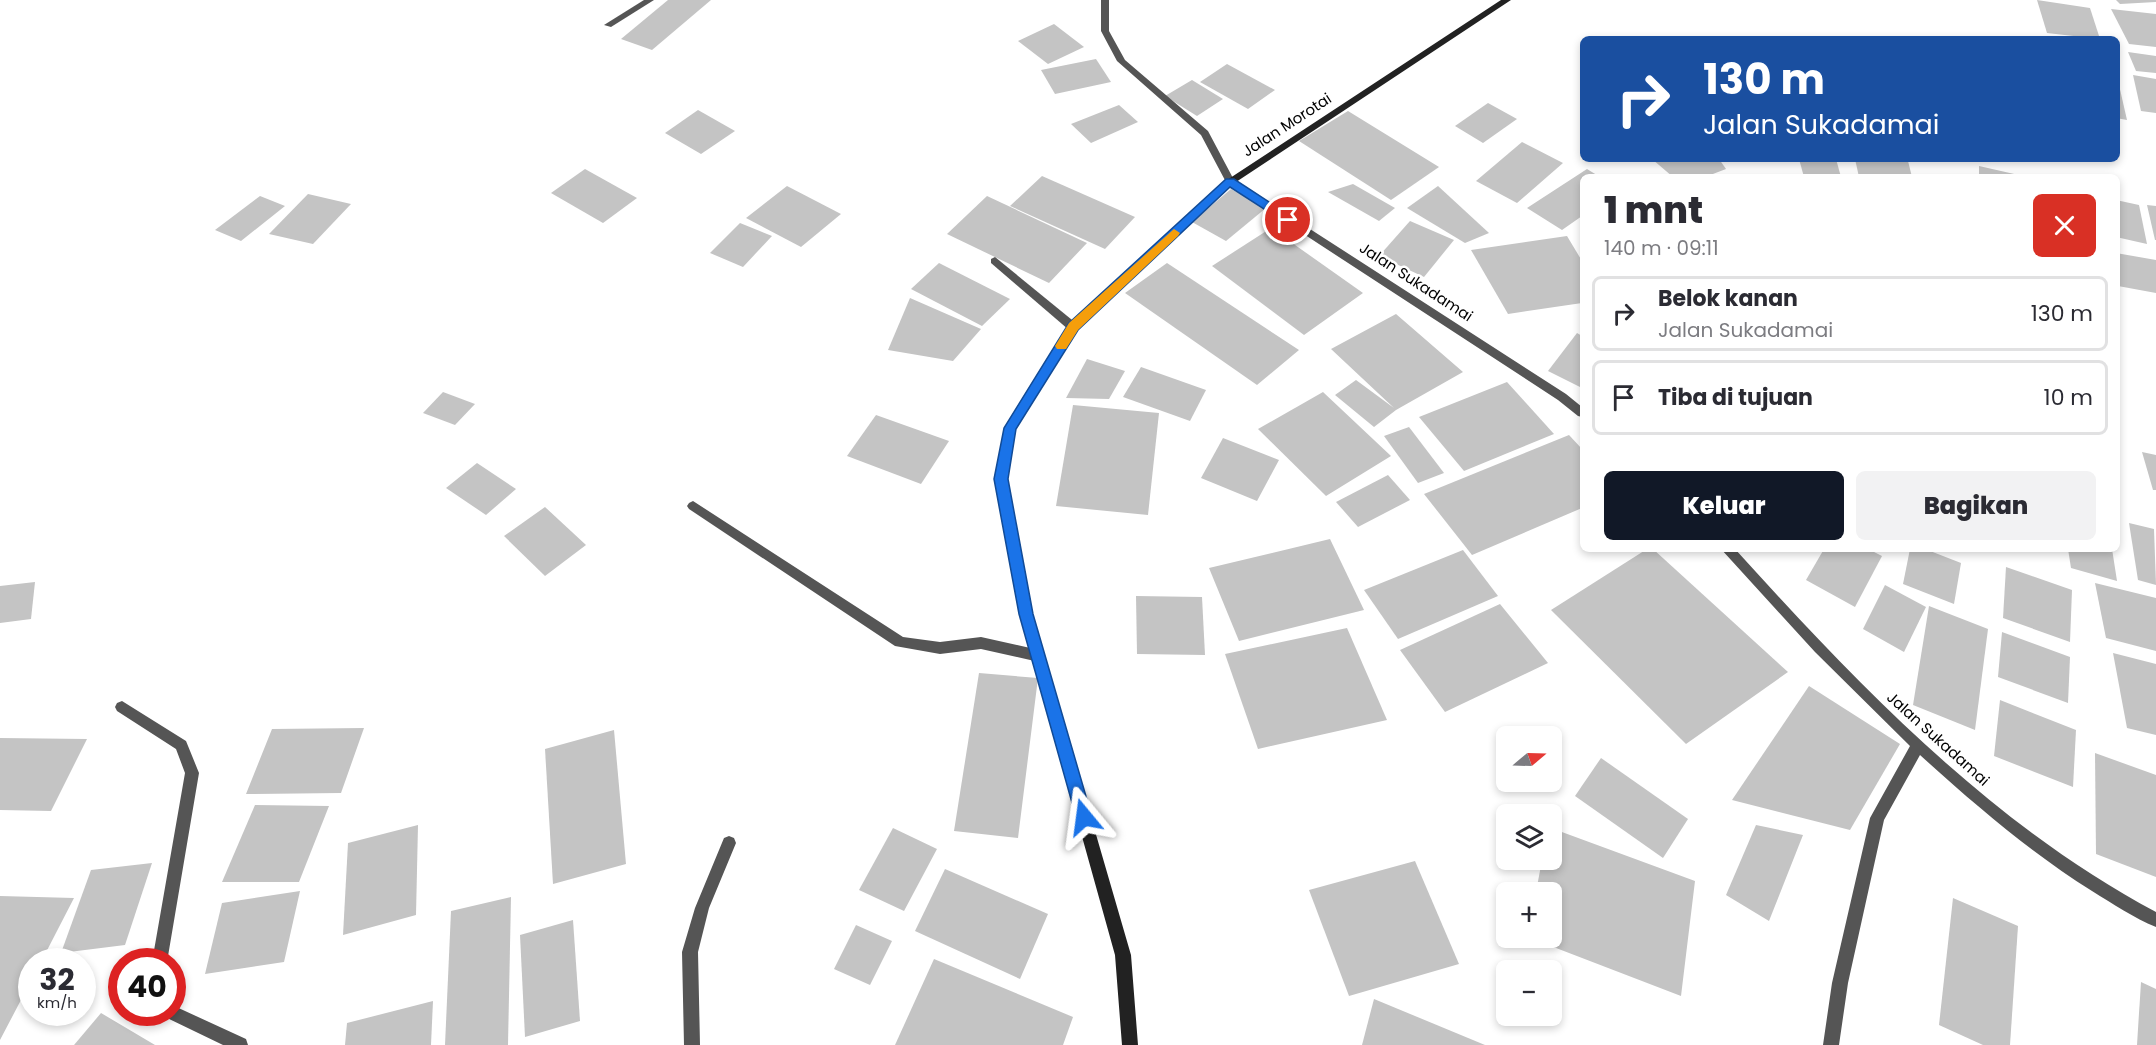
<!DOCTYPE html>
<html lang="id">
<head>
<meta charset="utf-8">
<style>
	:root { --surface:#fff; --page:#f2f2f3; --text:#2b2b33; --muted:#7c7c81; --line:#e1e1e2; --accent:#111827 }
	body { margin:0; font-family:Poppins,sans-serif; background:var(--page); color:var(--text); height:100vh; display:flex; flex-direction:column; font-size:22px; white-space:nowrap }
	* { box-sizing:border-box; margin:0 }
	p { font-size:20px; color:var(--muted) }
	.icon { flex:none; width:33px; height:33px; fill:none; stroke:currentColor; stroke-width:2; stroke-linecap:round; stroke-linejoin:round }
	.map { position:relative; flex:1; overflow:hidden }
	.details { position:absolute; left:1580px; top:174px; width:540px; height:378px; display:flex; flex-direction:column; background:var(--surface); border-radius:9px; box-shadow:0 3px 9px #0003 }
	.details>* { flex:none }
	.hud { position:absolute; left:1580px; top:36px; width:540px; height:126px; border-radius:9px; box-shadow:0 3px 9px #0003; background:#1a4fa0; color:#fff; overflow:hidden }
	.needle { width:39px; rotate:71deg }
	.buttons { position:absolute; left:1496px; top:726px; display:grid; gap:12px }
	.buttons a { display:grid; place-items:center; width:66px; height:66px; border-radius:9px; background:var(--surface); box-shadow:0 3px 9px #0003; font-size:30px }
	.speed { position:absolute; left:18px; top:948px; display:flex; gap:12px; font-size:30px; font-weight:700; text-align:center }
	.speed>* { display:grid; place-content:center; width:78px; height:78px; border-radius:50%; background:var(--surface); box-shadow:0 3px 9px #0003; line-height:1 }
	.speed small { font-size:15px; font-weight:400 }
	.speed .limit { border:9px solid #d22; background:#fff; color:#111 }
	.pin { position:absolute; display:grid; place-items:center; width:51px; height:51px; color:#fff; margin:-26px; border:3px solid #fff; border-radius:50%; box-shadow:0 2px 6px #0007 }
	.me { position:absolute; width:66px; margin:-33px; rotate:344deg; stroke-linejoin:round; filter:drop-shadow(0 0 4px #0008) }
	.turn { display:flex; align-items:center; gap:21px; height:126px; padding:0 24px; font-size:27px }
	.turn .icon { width:78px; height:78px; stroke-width:2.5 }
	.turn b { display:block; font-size:42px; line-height:51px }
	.round { display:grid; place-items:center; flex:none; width:63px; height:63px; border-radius:9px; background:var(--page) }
	.summary { display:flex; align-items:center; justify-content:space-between; height:102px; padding:0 24px }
	h1 { font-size:36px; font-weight:800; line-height:45px }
	.action { display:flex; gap:12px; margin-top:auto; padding:12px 24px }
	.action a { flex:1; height:69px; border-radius:9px; background:var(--accent); color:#fff; font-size:24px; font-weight:800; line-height:69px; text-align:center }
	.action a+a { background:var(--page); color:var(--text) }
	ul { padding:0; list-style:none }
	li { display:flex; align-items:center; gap:18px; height:75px; margin:0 12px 9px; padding:0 12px; border:3px solid var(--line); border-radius:9px }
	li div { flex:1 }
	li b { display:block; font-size:22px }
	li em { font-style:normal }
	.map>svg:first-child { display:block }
	.building { fill:#c4c4c4 }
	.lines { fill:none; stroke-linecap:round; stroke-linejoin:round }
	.lane { fill:#555; fill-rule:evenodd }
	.street { fill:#555; fill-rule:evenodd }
	.secondary { fill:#222; fill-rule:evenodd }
	.route { fill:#1a73e8; stroke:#114b97; stroke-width:1.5 }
	.slow { fill:#f59e0b }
	.labels { text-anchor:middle; stroke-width:5; stroke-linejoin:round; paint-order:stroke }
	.street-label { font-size:15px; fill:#000; stroke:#fff }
</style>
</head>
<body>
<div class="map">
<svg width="2156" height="1045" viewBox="0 0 2156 1045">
	<rect width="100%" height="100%" fill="#fff"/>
	<!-- building -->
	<g class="building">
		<polygon points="668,0 711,0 652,50 621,39"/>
		<polygon points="2037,0 2090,8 2100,39 2047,33"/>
		<polygon points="2116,0 2156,0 2156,2 2120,4"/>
		<polygon points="2111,9 2156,14 2156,47 2129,44"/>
		<polygon points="1054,24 1084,47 1048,64 1018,41"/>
		<polygon points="2128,52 2156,56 2156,73 2136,71"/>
		<polygon points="1096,59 1111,82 1055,94 1041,70"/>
		<polygon points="1227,64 1275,90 1248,109 1200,82"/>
		<polygon points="2133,75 2156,79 2156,113 2141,111"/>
		<polygon points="1192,80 1223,99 1197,116 1165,96"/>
		<polygon points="2116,85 2119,85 2127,120 2116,118"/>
		<polygon points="1488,103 1517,119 1483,143 1455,126"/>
		<polygon points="1119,105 1138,122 1091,143 1071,124"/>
		<polygon points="698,110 735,131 701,154 665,133"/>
		<polygon points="1348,111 1439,167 1391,200 1299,141"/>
		<polygon points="1522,142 1563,163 1517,203 1476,181"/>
		<polygon points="1652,159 1719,159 1726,169 1705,177 1673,177"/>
		<polygon points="1799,159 1836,159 1841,177 1804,177"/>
		<polygon points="1855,159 1908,161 1912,177 1859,177"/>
		<polygon points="1979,166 2023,176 2023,177 1979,177"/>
		<polygon points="585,169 637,198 603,223 551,193"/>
		<polygon points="1587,169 1600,177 1582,177 1582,216 1562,230 1527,208"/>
		<polygon points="1042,176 1135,217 1105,249 1010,206"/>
		<polygon points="1353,184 1395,208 1379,221 1328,192"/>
		<polygon points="787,186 841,214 801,247 746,218"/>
		<polygon points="1438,186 1489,233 1465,243 1407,208"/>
		<polygon points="1231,189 1266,208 1226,241 1192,222"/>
		<polygon points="308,194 351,204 313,244 269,234"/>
		<polygon points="260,196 285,206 241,241 215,230"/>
		<polygon points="987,196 1087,243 1049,283 947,234"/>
		<polygon points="2116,200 2139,205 2147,244 2116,237"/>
		<polygon points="2147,205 2156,206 2156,240 2155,240"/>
		<polygon points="1410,221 1454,240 1424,277 1379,256"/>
		<polygon points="740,223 772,236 743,267 710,253"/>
		<polygon points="1271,228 1363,293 1304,335 1212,266"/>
		<polygon points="1567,236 1582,261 1582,303 1508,314 1471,250"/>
		<polygon points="2116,253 2156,260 2156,293 2118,286"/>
		<polygon points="939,263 1010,299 982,326 911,289"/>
		<polygon points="1167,263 1299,350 1257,385 1125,293"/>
		<polygon points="910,298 981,329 953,361 888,350"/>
		<polygon points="1396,314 1463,372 1396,410 1374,427 1335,395 1356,380 1394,408 1331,349"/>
		<polygon points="1577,333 1582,336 1582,388 1548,371"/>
		<polygon points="1087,359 1125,371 1109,399 1066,398"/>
		<polygon points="1141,367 1206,390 1190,421 1123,397"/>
		<polygon points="1507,382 1554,434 1464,471 1419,417"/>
		<polygon points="443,392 475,404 455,425 423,413"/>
		<polygon points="1323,392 1391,456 1326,496 1258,429"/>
		<polygon points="1073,405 1159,413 1148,515 1056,506"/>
		<polygon points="876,415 949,441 921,484 847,456"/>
		<polygon points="1409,427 1444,473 1418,483 1384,436"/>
		<polygon points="1569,435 1582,449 1582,508 1472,555 1424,494"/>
		<polygon points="1223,438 1279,460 1257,501 1201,478"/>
		<polygon points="2142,452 2156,455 2156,490 2153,490"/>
		<polygon points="477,463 516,489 486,515 446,488"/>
		<polygon points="1388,475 1410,500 1358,527 1336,502"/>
		<polygon points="545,507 586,545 545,576 504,536"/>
		<polygon points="2129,523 2154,529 2156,585 2138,580"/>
		<polygon points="1330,539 1364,610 1239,641 1209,568"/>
		<polygon points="1647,549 1653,549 1788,672 1686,744 1551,610"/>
		<polygon points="1824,549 1868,549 1882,556 1855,607 1806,580"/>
		<polygon points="1910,549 1925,549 1961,563 1954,604 1903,584"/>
		<polygon points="2068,549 2112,549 2117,581 2071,568"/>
		<polygon points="1463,550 1498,596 1398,639 1364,590"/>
		<polygon points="2006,567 2072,590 2070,642 2003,618"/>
		<polygon points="35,582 31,619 0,623 0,586"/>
		<polygon points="2095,583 2156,598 2156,651 2106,638"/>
		<polygon points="1885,585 1926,607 1904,652 1863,629"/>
		<polygon points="1136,596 1202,597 1205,655 1137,654"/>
		<polygon points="1500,604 1548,663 1445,712 1400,650"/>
		<polygon points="1929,606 1988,629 1975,730 1913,705"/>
		<polygon points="1347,628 1387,720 1258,749 1225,654"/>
		<polygon points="2002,632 2070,657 2068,703 1998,677"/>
		<polygon points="2113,653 2156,664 2156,735 2127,728"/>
		<polygon points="979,673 1038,678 1018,838 954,831"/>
		<polygon points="1809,686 1900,744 1850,830 1732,800"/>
		<polygon points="2000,700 2076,730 2073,787 1994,756"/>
		<polygon points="364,728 341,793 246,794 272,729"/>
		<polygon points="614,730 626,864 553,884 545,749"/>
		<polygon points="0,738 87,739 51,811 0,810"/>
		<polygon points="2095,753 2156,775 2156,877 2096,854"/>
		<polygon points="1601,758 1688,819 1663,858 1575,796"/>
		<polygon points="255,805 329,806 299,882 222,882"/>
		<polygon points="418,825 416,915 343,935 348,843"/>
		<polygon points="1756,825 1803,835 1769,921 1726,895"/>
		<polygon points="893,828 937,849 904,911 859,890"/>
		<polygon points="1551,828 1695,881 1681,996 1530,938 1551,938 1551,892 1536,892 1542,860 1551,860"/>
		<polygon points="1415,861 1459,964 1349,996 1309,890"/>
		<polygon points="152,863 125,945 61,953 91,870"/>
		<polygon points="945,869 1048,914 1020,979 915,931"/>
		<polygon points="300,891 284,962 205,974 222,903"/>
		<polygon points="0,896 74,898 41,962 32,962 32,979 0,1040"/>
		<polygon points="511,897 508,1045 445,1045 451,911"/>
		<polygon points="1953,898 2018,926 2010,1045 1983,1045 1939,1025"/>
		<polygon points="573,920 580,1021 525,1037 520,935"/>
		<polygon points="856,925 892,941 870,985 834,969"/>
		<polygon points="934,959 1073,1017 1063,1045 895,1045"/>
		<polygon points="2141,982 2156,989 2156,1045 2137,1045"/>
		<polygon points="1374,999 1485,1045 1362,1045"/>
		<polygon points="433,1001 431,1045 345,1045 347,1023"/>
		<polygon points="101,1013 155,1045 74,1045"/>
	</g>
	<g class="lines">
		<!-- lane -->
		<polygon class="lane" points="693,501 903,637 940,642 981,637 1039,650 1044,652 1045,656 1044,660 1039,662 981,649 940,654 895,646 689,509 687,506 689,503"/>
		<!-- street -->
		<g class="street">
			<polygon points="644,0 654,0 611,27 604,25"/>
			<polygon points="1101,0 1109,0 1109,31 1125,60 1208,131 1234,180 1566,394 1582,407 1582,417 1578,416 1558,400 1227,184 1201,135 1117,61 1101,31"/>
			<polygon points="995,257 1077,324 1078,327 1077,330 1069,330 991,263 991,259"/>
			<path d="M1721,549H1735C1858,685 1992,825 2156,912V927C2134,918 2113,904 2092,891C2030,852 1974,804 1920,755L1884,820L1848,983L1839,1045H1823L1832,983L1870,818L1910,746L1815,652Z"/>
			<polygon points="122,701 186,741 199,773 167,962 152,962 185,773 176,749 117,711 115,707 117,703"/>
			<polygon points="729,836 734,838 736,843 709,908 698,952 700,1045 684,1045 682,952 695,908 724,838"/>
			<polygon points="172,1005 246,1039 248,1045 223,1045 165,1017 162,1012 172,1012"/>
		</g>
		<!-- secondary -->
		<polygon class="secondary" points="1501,0 1511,0 1233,184 1077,330 1016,429 1007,479 1032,614 1131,955 1138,1045 1122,1045 1115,955 1020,614 995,479 1004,428 1069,324 1227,180"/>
	</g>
	<!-- route -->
	<polygon class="route" points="1226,179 1234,179 1292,217 1292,222 1284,222 1230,187 1078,330 1016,429 1008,479 1033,614 1092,817 1090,822 1084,825 1078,822 1076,817 1019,614 994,479 1004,428 1069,323"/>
	<!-- slow -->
	<polygon class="slow" points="1174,229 1180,233 1178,236 1078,330 1066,349 1057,349 1055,346 1069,323"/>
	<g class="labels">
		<!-- street labels -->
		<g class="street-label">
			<text transform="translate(1287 125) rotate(-33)" y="5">Jalan Morotai</text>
			<text transform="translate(1416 282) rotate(33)" y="5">Jalan Sukadamai</text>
			<text transform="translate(1938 739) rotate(42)" y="5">Jalan Sukadamai</text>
		</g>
	</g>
</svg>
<div class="buttons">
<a><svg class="needle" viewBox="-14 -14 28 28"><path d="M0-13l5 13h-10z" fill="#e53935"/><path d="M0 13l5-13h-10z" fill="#7c7c81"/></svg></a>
<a><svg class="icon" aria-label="layers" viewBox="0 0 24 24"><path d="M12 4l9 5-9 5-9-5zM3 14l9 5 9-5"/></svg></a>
<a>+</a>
<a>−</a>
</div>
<div class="speed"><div>32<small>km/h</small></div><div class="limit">40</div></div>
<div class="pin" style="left:1288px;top:220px;background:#d93025"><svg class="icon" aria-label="arrive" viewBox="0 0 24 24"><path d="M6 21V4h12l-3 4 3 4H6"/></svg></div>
<svg class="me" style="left:1084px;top:817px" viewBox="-20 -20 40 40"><path d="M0-17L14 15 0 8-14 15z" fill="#1a73e8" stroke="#fff" stroke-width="4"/></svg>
<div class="hud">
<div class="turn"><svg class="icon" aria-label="right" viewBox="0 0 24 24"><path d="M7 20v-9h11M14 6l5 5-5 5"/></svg><div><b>130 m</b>Jalan Sukadamai</div></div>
</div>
<section class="details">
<div class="summary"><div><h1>1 mnt</h1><p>140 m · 09:11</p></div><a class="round" style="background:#d93025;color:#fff"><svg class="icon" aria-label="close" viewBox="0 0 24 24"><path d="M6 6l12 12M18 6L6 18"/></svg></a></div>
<ul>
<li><svg class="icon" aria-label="right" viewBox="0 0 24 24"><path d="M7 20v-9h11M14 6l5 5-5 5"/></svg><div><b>Belok kanan</b><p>Jalan Sukadamai</p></div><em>130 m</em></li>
<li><svg class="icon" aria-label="arrive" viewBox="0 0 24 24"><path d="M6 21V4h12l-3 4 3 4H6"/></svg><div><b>Tiba di tujuan</b></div><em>10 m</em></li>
</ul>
<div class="action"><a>Keluar</a><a>Bagikan</a></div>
</section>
</div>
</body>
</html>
